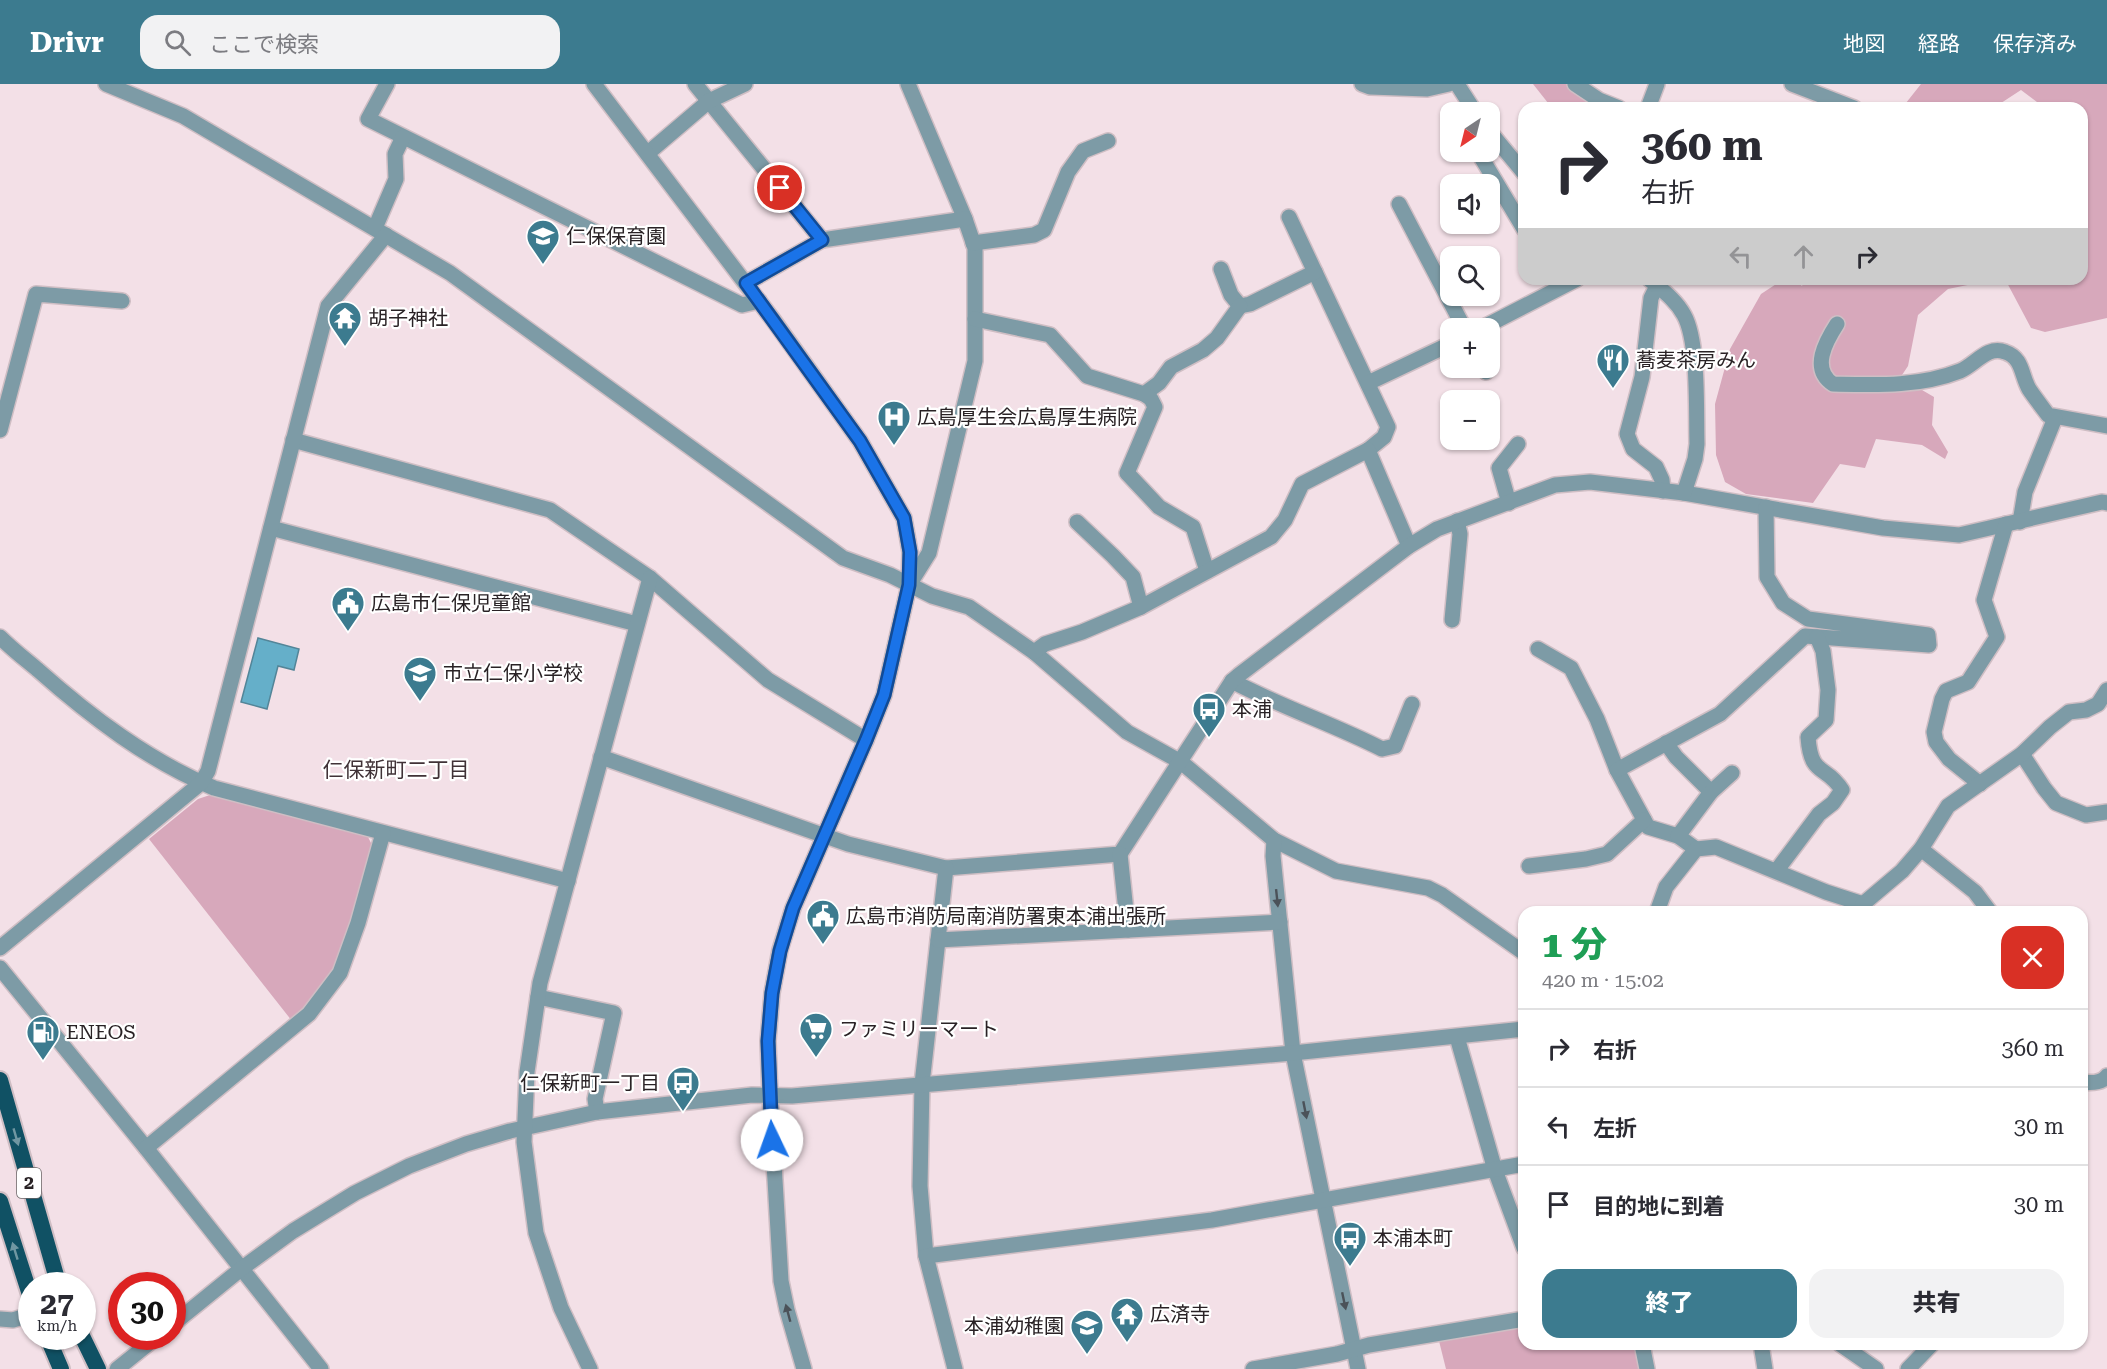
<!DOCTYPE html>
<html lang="ja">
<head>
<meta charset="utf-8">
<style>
	:root { --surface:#fff; --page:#f2f2f3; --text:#2b2b33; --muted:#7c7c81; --line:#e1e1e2; --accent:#3c7b8f }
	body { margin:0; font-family:"Roboto Serif","Noto Sans JP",serif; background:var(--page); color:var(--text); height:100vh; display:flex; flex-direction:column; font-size:22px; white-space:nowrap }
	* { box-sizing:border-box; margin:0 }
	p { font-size:20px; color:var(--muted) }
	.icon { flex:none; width:33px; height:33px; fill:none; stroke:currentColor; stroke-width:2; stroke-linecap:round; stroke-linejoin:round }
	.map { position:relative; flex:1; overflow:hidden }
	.drawer { position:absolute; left:1518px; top:822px; width:570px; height:444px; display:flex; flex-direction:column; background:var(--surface); border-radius:18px; box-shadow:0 2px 4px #0004 }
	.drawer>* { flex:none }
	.banner { position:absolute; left:1518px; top:18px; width:570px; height:183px; border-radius:18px; box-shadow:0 2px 4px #0004; background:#fff; color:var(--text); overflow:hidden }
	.needle { width:39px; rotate:215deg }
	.fabs { position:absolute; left:1440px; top:18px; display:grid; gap:12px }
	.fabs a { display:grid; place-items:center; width:60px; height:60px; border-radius:12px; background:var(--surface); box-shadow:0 2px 4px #0004; font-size:30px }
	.speed { position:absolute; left:18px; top:1188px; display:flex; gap:12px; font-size:30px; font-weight:700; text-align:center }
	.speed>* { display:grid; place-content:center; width:78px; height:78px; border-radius:50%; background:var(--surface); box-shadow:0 2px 4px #0004; line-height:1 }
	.speed small { font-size:15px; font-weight:400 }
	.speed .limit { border:9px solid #d22; background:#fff; color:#111 }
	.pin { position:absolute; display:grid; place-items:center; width:51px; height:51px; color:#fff; margin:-26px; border:3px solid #fff; border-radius:50%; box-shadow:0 2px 6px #0007 }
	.me { position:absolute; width:66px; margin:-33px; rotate:357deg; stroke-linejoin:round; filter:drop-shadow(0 0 4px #0008) }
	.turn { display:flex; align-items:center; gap:21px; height:126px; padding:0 24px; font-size:27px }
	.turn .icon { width:78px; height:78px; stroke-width:2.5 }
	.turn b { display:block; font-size:42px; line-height:51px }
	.lanes { display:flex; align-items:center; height:57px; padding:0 24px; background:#0003; justify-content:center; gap:30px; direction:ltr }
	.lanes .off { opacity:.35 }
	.round { display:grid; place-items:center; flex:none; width:63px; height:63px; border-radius:18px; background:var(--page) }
	.headline { display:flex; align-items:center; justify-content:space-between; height:102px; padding:0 24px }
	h1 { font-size:36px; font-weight:800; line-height:45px; color:#1e9e55 }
	.cta { display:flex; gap:12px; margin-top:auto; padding:12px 24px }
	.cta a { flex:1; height:69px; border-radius:18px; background:var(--accent); color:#fff; font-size:24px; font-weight:800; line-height:69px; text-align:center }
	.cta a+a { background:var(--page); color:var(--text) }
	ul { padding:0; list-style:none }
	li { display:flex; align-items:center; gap:18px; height:78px; padding:0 24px; border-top:2px solid var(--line) }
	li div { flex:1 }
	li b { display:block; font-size:22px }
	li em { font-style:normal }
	header { display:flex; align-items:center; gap:36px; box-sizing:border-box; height:84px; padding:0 30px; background:var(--accent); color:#fff }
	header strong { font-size:28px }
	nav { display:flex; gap:33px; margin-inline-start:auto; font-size:21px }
	.search { width:420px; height:54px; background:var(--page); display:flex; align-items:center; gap:15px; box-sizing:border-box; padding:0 21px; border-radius:18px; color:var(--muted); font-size:22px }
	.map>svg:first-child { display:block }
	.green { fill:#d7a8bb }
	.water { fill:#65afc9; stroke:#538598; stroke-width:1.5 }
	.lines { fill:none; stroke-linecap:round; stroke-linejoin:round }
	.minor-casing { stroke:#cfbec4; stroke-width:18 }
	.tertiary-casing { stroke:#cfbec4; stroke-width:18 }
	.trunk-casing { stroke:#cfbec4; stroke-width:20 }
	.minor { stroke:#7d9ba6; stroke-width:15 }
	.tertiary { stroke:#7d9ba6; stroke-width:15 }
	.trunk { stroke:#105164; stroke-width:16 }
	.oneway { fill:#4b5259 }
	.oneway2 { fill:#7097a2 }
	.route-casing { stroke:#114b97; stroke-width:15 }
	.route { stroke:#1a73e8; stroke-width:10 }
	.labels { text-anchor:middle; stroke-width:4.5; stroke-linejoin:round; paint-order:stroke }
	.shield { fill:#fff; stroke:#696466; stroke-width:1.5 }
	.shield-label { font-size:18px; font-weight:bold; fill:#292225 }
	.poi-label { font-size:20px; fill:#292225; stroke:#fff; text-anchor:start }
	.neighbourhood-label { font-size:21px; fill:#403237; stroke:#fff }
</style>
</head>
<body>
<header>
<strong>Drivr</strong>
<div class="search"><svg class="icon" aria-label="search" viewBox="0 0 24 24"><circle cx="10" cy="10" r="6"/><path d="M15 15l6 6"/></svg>ここで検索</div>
<nav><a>地図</a><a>経路</a><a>保存済み</a></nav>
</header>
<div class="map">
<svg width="2107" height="1285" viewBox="0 0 2107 1285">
	<rect width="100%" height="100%" fill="#f3e0e7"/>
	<!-- green -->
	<g class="green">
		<polygon points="1533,0 1568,0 1606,24 1552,24"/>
		<polygon points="1921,0 2107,0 2107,234 2045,248 2031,244 2005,195 2082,195 2082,24 2045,24 2021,6 1998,21 1998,24 1902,24"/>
		<polygon points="1784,195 1794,195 1802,202 1805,195 1997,195 1948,205 1918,231 1908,282 1902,291 1894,292 1889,304 1922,306 1934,313 1932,341 1948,368 1945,375 1922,361 1876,355 1865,384 1840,380 1813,419 1746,410 1725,398 1716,371 1715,320 1730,265 1761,210"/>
		<path d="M216,709L366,749L373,763C361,810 353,864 324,903C315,916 302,926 292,937L149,755L198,715Z"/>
		<polygon points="1524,1242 1524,1260 1636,1260 1640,1285 1446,1285 1439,1257"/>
	</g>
	<!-- water -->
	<polygon class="water" points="258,554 299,565 294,586 278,582 267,625 241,618"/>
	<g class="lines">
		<defs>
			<g id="minor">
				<polyline points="106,0 183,32 450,189 843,474 890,491 932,512 969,523 1034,568 1127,648 1181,678 1274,756 1336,787 1428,804 1442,811 1524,869"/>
				<polyline points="387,0 368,35 742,221 759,217"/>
				<polyline points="695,0 822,156"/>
				<polyline points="908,0 965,135 975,164 975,277 929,469 909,501"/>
				<polyline points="1362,0 1370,3 1427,5 1449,0"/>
				<polyline points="1575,0 1599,16 1619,24"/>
				<polyline points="1792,0 1854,24"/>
				<polyline points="1648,24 1657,0"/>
				<polyline points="1478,68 1524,145"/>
				<polyline points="648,69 709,17 745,0"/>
				<polyline points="1399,120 1464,244"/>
				<polyline points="1289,133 1388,343 1384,353 1368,366"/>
				<polyline points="375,144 396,95 395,70 403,53"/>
				<polyline points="973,159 1034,151 1044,146 1068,88 1083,67 1108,57"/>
				<polyline points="1221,185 1231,211 1240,222 1250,220 1315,188"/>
				<polyline points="746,199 822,156 965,135"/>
				<polyline points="1657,202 1651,214 1642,293 1627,350 1633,365 1656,383 1662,396 1663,407"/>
				<polyline points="975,235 1050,251 1087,292 1144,310 1159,299 1171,283 1203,266 1217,254 1240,222"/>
				<path d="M1837,240C1826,257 1810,285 1833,300C1876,301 1919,303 1960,287C1975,281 1987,261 2005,268C2023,274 2021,291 2029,305C2035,314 2042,323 2048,331L2107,342"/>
				<polyline points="1482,244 1577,195"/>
				<polyline points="1483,284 1486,288"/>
				<polyline points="1368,299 1450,260"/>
				<polyline points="1144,310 1151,315 1155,323 1127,389 1159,423 1193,443 1207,487"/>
				<polyline points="0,346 36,210 122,217"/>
				<polyline points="293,356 550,426 650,494 768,596 866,656"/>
				<polyline points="1509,419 1499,384 1518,360"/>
				<polyline points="1077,438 1113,472 1133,493 1141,523"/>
				<polyline points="2020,438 2025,408 2055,334"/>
				<polyline points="271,444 637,540"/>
				<polyline points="1452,536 1460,450 1457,437"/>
				<path d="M0,553C12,565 25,575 38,586C91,633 149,677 214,704L568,797"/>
				<polyline points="1538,565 1571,584 1597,635 1617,686 1648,743 1678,752 1696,765"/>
				<polyline points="1034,568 1045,560 1082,548 1141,523 1271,453 1285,436 1302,400 1368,366 1409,462"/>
				<path d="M1232,597C1281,623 1333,640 1382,665L1395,662L1412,620"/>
				<polyline points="1666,659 1676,673 1711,708"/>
				<polyline points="2022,670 2044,704 2056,719 2086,731 2107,728"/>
				<polyline points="601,673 848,760 946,784 1120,770 1232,597 1239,591 1409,462 1437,445 1555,401 1590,398 1684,409 1883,444 1959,451 2102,418 2107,419"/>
				<polyline points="1617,686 1720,630 1805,552 1929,561 1928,551 1808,535 1783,519 1767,493 1766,423"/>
				<polyline points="1980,700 1949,675 1936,658 1934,648 1942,615 1946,607 1968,598 1997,553 1984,516 2006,440"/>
				<polyline points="1678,752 1711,708 1732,689"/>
				<polyline points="1274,756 1273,772 1293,969 1358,1285"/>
				<polyline points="1921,765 1975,808 1990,828"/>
				<polyline points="1120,770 1128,846"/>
				<polyline points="1529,782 1586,775 1607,770 1644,736"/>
				<polyline points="946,784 922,1000 920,1102 926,1172 955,1285"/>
				<path d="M1777,786L1819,730L1833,719L1842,706C1826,680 1811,694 1808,653L1826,636L1828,606L1823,567L1817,553"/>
				<polyline points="1657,828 1666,803 1696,765 1716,763 1826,808 1863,820"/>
				<polyline points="1861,828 1863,820 1902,787 1921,765 1948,722 2022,670 2050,643 2069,628 2086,626 2098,620 2107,606"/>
				<polyline points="938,856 1280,838"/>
				<polyline points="0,864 201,699 208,687 328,222 386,151"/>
				<polyline points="0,884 146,1064 321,1285"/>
				<polyline points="538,913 614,929 595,1015 597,1028"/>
				<polyline points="1457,953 1495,1086 1524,1164"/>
				<path d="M2082,998C2090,999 2102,999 2107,992"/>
				<polyline points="770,1012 781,1197 787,1226 804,1285"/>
				<polyline points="146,1064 309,930 340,889 358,839 383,749"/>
				<polyline points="926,1172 1212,1136 1524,1080"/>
				<polyline points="0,1235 13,1236 32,1230"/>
				<polyline points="172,1241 241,1185 293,1147 355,1109 409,1082 466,1060 510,1047 597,1028 752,1011 792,1012 1293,969 1524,945"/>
				<polyline points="1642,1260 1647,1285"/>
				<polyline points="1761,1260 1765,1285"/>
				<polyline points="1840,1260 1876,1285"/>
				<polyline points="117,1285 158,1252"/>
				<polyline points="590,1285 561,1224 536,1149 524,1058 527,988 540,899 650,494"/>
				<polyline points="1253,1285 1337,1270 1369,1261 1524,1235"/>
				<polyline points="1908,1285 1932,1260"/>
			</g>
			<g id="tertiary">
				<polyline points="594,0 774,237 860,357 904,434 910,468 909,501 884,611 866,656 793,824 780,866 772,909 768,957 770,1012"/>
				<polyline points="1457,0 1475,28"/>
				<polyline points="1490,48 1524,89"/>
				<path d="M1649,195C1662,206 1676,216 1684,231C1699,258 1696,327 1697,360L1695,375L1684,409"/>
			</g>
			<g id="trunk">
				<polyline points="0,996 59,1202"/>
				<polyline points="0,1117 32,1217"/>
				<polyline points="47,1252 61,1285"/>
				<polyline points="82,1252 98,1285"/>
			</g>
		</defs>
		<!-- minor casing -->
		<use href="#minor" class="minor-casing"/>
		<!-- tertiary casing -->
		<use href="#tertiary" class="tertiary-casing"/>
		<!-- trunk casing -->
		<use href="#trunk" class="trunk-casing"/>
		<!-- minor -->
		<use href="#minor" class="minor"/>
		<!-- tertiary -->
		<use href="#tertiary" class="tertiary"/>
		<!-- trunk -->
		<use href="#trunk" class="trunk"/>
	</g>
	<!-- one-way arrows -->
	<defs><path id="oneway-solid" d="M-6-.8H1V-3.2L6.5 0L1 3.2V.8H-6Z" transform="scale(1.5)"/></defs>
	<g class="oneway">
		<use href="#oneway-solid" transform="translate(1277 814) rotate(84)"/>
		<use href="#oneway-solid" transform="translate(1305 1026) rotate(79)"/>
		<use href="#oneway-solid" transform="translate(1344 1217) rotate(78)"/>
		<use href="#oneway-solid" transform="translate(788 1229) rotate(-105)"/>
	</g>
	<g class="oneway2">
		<use href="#oneway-solid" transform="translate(16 1053) rotate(74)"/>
		<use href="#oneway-solid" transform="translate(15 1167) rotate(-107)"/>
	</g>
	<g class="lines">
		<defs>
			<polyline id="route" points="772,1056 768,957 772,909 780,867 793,824 866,656 884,611 909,501 910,468 904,434 860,357 746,199 822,156 780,104"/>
		</defs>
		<!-- route casing -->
		<use href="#route" class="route-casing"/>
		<!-- route -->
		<use href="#route" class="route"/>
	</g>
	<!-- icons -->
	<defs>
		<symbol id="school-pin" viewBox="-11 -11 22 30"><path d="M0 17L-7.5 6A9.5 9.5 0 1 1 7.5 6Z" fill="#3c7b8f" stroke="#fff"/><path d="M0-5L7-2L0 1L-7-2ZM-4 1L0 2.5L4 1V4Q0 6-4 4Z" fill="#fff"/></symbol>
		<symbol id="temple-pin" viewBox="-11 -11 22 30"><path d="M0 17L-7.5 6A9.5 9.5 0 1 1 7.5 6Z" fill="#3c7b8f" stroke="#fff"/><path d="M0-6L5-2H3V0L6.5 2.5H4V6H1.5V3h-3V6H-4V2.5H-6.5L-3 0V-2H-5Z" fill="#fff"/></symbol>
		<symbol id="restaurant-pin" viewBox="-11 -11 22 30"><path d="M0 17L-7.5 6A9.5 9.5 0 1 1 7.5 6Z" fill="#3c7b8f" stroke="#fff"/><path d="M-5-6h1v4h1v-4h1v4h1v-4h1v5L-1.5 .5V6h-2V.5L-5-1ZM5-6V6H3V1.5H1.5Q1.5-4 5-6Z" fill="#fff"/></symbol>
		<symbol id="hospital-pin" viewBox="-11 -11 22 30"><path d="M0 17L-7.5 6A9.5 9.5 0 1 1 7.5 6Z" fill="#3c7b8f" stroke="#fff"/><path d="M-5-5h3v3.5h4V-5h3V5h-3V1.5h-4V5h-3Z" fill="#fff"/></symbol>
		<symbol id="civic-pin" viewBox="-11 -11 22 30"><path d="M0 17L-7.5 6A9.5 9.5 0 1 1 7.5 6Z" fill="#3c7b8f" stroke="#fff"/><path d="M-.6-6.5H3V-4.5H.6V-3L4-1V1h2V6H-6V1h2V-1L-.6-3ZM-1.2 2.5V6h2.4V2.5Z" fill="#fff"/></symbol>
		<symbol id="bus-pin" viewBox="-11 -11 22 30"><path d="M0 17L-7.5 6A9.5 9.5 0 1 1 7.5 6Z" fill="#3c7b8f" stroke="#fff"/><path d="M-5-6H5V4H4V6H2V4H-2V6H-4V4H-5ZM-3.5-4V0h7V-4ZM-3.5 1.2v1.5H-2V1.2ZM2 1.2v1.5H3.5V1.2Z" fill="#fff"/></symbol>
		<symbol id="supermarket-pin" viewBox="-11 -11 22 30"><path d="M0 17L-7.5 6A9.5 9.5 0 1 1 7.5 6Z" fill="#3c7b8f" stroke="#fff"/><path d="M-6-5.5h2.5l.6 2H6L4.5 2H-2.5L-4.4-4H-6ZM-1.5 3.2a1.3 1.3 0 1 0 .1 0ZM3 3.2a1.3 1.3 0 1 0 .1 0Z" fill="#fff"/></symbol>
		<symbol id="fuel-pin" viewBox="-11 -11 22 30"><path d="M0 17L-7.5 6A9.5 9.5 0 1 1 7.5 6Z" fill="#3c7b8f" stroke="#fff"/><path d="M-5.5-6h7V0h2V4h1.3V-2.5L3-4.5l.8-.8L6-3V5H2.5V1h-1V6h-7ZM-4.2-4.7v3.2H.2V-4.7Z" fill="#fff"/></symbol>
	</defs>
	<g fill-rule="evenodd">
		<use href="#school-pin" x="524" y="133" width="38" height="52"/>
		<use href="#temple-pin" x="326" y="215" width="38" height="52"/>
		<use href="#restaurant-pin" x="1594" y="257" width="38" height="52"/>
		<use href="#hospital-pin" x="875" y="314" width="38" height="52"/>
		<use href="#civic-pin" x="329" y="500" width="38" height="52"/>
		<use href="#school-pin" x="401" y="570" width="38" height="52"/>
		<use href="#bus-pin" x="1190" y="606" width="38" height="52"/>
		<use href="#civic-pin" x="804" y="813" width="38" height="52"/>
		<use href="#supermarket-pin" x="797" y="926" width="38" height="52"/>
		<use href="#fuel-pin" x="24" y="929" width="38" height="52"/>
		<use href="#bus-pin" x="664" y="980" width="38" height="52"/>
		<use href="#bus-pin" x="1331" y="1135" width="38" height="52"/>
		<use href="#temple-pin" x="1108" y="1211" width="38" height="52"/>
		<use href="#school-pin" x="1068" y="1223" width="38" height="52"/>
	</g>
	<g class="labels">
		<!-- shield labels -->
		<rect class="shield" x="17" y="1084" width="24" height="30" rx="4.5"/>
		<g class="shield-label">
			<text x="29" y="1105">2</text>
		</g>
		<!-- poi labels -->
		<g class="poi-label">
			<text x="566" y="159">仁保保育園</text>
			<text x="368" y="241">胡子神社</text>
			<text x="1636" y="283">蕎麦茶房みん</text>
			<text x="917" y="340">広島厚生会広島厚生病院</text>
			<text x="371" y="526">広島市仁保児童館</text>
			<text x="443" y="596">市立仁保小学校</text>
			<text x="1232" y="632">本浦</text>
			<text x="846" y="839">広島市消防局南消防署東本浦出張所</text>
			<text x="839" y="952">ファミリーマート</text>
			<text x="66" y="955">ENEOS</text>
			<text x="660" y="1006" text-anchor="end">仁保新町一丁目</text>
			<text x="1373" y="1161">本浦本町</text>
			<text x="1150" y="1237">広済寺</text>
			<text x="1064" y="1249" text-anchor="end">本浦幼稚園</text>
		</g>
		<!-- neighbourhood labels -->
		<g class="neighbourhood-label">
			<text x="396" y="693">仁保新町二丁目</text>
		</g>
	</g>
</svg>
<div class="fabs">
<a><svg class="needle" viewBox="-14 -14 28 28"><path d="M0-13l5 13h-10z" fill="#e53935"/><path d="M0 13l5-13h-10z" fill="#7c7c81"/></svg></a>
<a><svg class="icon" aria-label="sound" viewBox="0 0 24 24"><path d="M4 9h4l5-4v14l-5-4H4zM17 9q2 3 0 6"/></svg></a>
<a><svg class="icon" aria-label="search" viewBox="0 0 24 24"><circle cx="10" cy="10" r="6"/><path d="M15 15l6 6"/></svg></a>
<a>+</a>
<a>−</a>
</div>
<div class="speed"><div>27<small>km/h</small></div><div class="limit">30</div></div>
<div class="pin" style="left:780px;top:104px;background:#d93025"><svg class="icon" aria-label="arrive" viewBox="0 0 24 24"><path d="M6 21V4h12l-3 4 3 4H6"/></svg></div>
<svg class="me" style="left:772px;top:1056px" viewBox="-20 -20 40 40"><circle r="19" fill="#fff"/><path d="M0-13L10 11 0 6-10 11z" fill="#1a73e8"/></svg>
<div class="banner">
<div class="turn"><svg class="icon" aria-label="right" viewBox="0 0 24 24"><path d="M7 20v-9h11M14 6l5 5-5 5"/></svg><div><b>360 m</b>右折</div></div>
<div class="lanes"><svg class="icon off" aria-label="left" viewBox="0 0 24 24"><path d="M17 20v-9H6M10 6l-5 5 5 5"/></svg><svg class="icon off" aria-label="ahead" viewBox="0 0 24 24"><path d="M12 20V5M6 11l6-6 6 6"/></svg><svg class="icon" aria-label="right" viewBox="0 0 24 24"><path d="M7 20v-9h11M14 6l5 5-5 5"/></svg></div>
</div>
<section class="drawer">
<div class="headline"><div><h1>1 分</h1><p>420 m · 15:02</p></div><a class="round" style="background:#d93025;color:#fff"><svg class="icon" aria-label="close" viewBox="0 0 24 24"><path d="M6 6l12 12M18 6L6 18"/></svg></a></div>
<ul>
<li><svg class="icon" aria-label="right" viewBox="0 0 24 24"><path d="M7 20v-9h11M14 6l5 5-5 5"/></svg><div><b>右折</b></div><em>360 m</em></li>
<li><svg class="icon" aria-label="left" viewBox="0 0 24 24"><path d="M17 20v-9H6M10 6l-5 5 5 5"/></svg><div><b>左折</b></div><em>30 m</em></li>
<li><svg class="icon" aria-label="arrive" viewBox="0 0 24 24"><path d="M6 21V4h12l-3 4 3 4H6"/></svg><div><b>目的地に到着</b></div><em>30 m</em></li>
</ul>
<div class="cta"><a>終了</a><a>共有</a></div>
</section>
</div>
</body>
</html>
